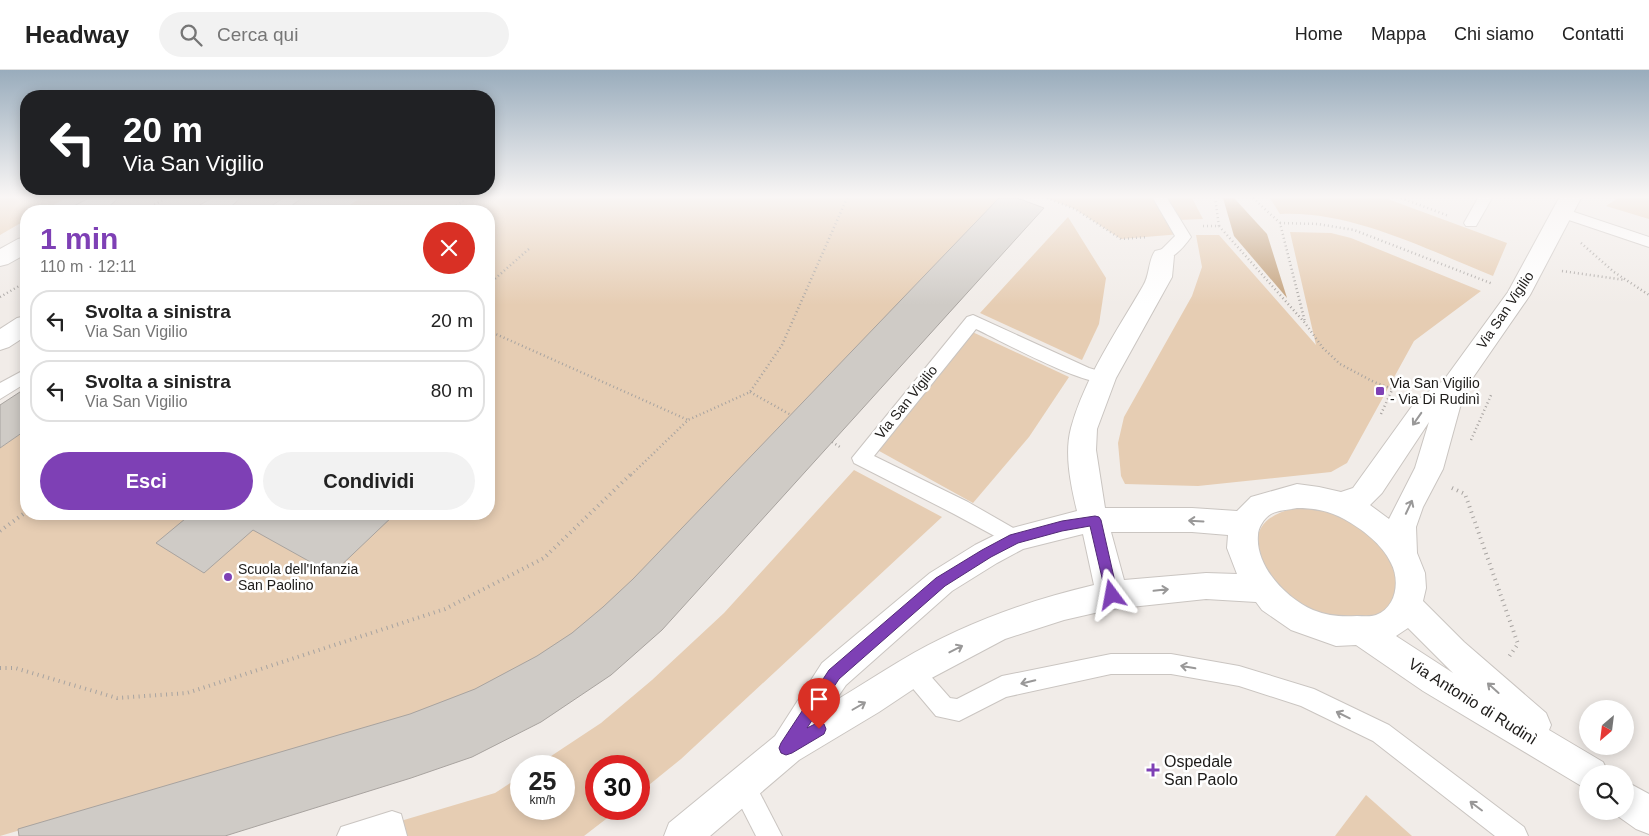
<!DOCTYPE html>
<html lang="it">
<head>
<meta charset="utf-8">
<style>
	:root { --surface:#fff; --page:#f2f2f2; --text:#222; --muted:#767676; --line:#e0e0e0; --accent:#7e40b5 }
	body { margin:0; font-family:Arial,sans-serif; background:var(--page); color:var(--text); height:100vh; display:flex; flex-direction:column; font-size:19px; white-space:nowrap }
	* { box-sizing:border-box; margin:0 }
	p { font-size:16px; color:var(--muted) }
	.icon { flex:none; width:28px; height:28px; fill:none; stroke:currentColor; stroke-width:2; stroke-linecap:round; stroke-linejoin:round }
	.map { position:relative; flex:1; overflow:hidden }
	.drawer { position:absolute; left:20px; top:135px; width:475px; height:315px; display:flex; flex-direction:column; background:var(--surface); border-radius:20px; box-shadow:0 2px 12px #0003 }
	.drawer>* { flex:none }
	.guide { position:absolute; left:20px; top:20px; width:475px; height:105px; border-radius:20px; box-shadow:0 2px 12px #0003; background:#202124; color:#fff; overflow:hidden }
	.needle { width:32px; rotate:208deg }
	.fabs { position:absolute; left:1579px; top:630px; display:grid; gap:10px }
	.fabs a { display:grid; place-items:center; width:55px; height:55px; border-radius:50%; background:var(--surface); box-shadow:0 2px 12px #0003; font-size:25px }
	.speed { position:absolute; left:510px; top:685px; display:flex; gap:10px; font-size:25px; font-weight:700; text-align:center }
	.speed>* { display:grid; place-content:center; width:65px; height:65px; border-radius:50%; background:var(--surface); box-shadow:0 2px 12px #0003; line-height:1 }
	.speed small { font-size:12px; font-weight:400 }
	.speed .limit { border:8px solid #d22; background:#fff; color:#111 }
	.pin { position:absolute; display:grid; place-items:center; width:42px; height:42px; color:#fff; margin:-51px -21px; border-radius:50% 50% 50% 0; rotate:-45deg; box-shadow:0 0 5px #0007 }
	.pin .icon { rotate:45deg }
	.me { position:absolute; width:55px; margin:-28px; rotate:347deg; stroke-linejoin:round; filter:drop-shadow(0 0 4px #0008) }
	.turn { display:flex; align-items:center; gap:18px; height:105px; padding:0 20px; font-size:22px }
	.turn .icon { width:65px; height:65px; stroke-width:2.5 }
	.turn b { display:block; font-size:35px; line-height:42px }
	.round { display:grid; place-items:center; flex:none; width:52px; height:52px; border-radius:26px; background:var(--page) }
	.head { display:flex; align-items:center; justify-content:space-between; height:85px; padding:0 20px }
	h1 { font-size:30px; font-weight:600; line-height:38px; color:var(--accent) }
	.button { display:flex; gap:10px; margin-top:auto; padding:10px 20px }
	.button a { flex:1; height:58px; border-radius:30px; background:var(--accent); color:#fff; font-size:20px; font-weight:600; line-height:58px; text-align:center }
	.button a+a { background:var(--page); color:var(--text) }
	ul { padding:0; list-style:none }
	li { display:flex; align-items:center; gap:15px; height:62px; margin:0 10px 8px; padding:0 10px; border:2px solid var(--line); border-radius:20px }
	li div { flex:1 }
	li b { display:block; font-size:19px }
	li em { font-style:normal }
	header { display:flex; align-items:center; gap:30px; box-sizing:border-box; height:70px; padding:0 25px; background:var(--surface); border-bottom:1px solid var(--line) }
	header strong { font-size:24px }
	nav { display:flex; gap:28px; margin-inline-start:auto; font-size:18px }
	.search { width:350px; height:45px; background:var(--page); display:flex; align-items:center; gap:12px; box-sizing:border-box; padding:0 18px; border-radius:28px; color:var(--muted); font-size:19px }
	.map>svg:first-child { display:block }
	.green { fill:#e6cdb3 }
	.water { fill:#c3a17b }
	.building { fill:#cfcbc6; stroke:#a8a39f }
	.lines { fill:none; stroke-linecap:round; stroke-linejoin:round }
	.service-casing { stroke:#cac5c1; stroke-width:2 }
	.minor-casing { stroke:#cac5c1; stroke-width:2 }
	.path-far1 { stroke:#a7a3a0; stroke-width:2.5; stroke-dasharray:1 3; stroke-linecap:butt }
	.path { stroke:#a7a3a0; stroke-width:4; stroke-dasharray:1 4.5; stroke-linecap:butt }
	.service { fill:#fff; fill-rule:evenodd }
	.minor { fill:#fff; fill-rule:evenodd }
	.oneway { stroke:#999898 }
	.route { fill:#7e40b5; stroke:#522a76 }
	.poi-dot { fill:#7e40b5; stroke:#fff; stroke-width:2 }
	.labels { text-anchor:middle; stroke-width:5; stroke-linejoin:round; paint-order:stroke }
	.street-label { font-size:14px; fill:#1d1b19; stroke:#fff }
	.poi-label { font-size:14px; fill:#1d1b19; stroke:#fff; text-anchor:start }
	.near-street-label { font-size:16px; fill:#1d1b19; stroke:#fff }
	.near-poi-label { font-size:16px; fill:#1d1b19; stroke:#fff; text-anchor:start }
</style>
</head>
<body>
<header>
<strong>Headway</strong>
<div class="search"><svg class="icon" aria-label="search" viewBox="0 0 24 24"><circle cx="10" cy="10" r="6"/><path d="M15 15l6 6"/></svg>Cerca qui</div>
<nav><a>Home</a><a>Mappa</a><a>Chi siamo</a><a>Contatti</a></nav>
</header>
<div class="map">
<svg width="1649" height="766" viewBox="0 0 1649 766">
	<rect width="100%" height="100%" fill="#f1ece8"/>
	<!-- green -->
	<g class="green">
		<polygon points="0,128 66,128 43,141 26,141 26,150 0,165"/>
		<polygon points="360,128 1004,128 637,513 575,565 511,605 410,646 0,766 0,378 26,360 26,444 489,444 489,141 341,141"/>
		<polygon points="1047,128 1160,128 1181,164 1121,169 1075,139"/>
		<polygon points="1167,128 1192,128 1203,149 1179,150"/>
		<path d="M1270,128H1385L1507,173L1493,206C1428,180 1351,140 1280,144Z"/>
		<polygon points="1618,128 1649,128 1649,149 1606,136"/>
		<polygon points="1068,147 1106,208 1099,254 1082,290 980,243"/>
		<polygon points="1290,162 1331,163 1351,168 1481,221 1414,271 1347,393 1331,402 1198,416 1125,414 1121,406 1118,373 1124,347 1192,226 1202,197 1196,165 1219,165 1316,275"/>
		<polygon points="966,259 1069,307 1029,367 973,433 872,377"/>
		<polygon points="854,400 942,447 681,689 639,723 639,696 596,696 596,739 619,739 584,766 350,766 495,723 521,706 521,739 564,739 564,696 536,696 601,653 652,610 724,543"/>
		<path d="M1299,437C1317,438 1342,443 1357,453C1382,471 1416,513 1384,540C1377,546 1367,550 1357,550C1340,551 1314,545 1299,536C1294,533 1289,528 1285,524C1279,519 1273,514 1268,508C1264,503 1262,493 1260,487C1250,455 1271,443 1299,437Z"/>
		<polygon points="1366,725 1412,766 1335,766"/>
	</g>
	<!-- water -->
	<polygon class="water" points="1223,128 1234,128 1267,164 1287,228 1234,166"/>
	<!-- building -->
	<g class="building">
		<polygon points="999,128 1017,128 1044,138 662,560 611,605 541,652 472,687 411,708 225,766 19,766 18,759 410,644 475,619 537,586 572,563 603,537 633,509"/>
		<polygon points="26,318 26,360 0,378 0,335"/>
		<polygon points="191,444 395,444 332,504 253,460 204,503 156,473"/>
	</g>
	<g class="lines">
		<defs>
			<g id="service">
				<polygon points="284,128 301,128 284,141 267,141 269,138"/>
				<path d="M1153,128H1167L1191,167C1184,177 1170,193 1158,190L1155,186L1175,166Z"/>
				<polygon points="1478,128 1492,128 1476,156 1466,156 1464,153"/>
				<polygon points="1562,138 1649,167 1649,177 1557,146 1555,143 1557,140"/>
				<path d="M973,245L1089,298L1109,304L1112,308L1109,312C1089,319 999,270 976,259L874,386L968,432L1022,463L1025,469L1022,475L1015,477L954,444L854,393L852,388L967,247Z"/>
				<polygon points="26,299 26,313 0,329 0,313"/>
				<polygon points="1111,584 1171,584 1239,596 1314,619 1389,655 1524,757 1528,766 1495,766 1373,671 1301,636 1239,616 1171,604 1111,604 1006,627 959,651 936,646 904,608 901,601 904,594 912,591 920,594 950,628 957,629 1002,606"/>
				<polygon points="742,703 751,706 782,766 756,766 730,715 733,706"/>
				<polygon points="392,741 401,744 407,766 337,766 341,757"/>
			</g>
			<g id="minor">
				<path d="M90,128H117C106,143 89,141 72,141L75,136Z"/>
				<path d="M213,128H239C228,143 213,141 196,141L199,136Z"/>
				<path d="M1559,128H1581L1530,225L1465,319L1443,399L1423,437L1416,457L1417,483L1425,503L1426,518L1423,531L1464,572L1546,643L1551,655L1549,660L1603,692L1609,704H1588V720L1423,621L1356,575L1336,576L1291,560L1262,540L1256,532L1206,529L1112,539L1064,550L1005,569L924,612L879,642L799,690L710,766H664L669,753L775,666L822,593L930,503L975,475L1005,460L1077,441C1071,416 1064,384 1071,358C1085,307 1117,261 1143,216C1150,205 1148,191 1155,181L1163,179L1171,181L1174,186L1172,207L1116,308L1097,359L1096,380L1105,438H1192L1237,441L1251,427L1297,414L1319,417L1341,422L1353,418L1415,332L1444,310L1508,222ZM1429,352L1415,398L1389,449L1370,435L1382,423ZM1297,438C1314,438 1330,441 1344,449C1362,459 1382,474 1391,493C1400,510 1397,537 1376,545C1371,547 1363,546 1357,546C1341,547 1328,546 1313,540C1286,528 1255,496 1258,465C1258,458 1264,448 1271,444C1278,440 1289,440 1297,438ZM1111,462H1192L1228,465L1227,478L1237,504L1206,503L1124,510ZM1083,464L1094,515C1026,531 960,555 900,591C878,604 857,618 835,631L846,615L952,521L997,493L1023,479ZM1408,558L1453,603L1396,566Z"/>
				<polygon points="26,167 26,184 8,194 0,196 0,179 18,169"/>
				<polygon points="26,246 26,266 9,277 0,280 0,259 17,248"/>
				<polygon points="1625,711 1649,724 1649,764 1636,759 1612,742 1625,741"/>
			</g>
		</defs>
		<!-- service casing -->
		<use href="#service" class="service-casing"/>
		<!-- minor casing -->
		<use href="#minor" class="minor-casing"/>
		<!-- path-far1 -->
		<g class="path-far1">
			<polyline points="1047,128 1075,139 1121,169 1147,167"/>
			<polyline points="1253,128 1280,153 1305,252"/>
			<polyline points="1401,128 1449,146"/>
			<polyline points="453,138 463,131 455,128"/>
			<polyline points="144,141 166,128"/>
			<polyline points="1280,153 1318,154 1354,160 1493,214"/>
			<polyline points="1203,156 1219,156 1215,128"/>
			<polyline points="1219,156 1305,253 1323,278 1340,294 1374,312 1393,319"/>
			<polyline points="1581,173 1614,202 1649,225"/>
			<polyline points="1562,201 1625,210"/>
			<polyline points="489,214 530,178"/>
			<polyline points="0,227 26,212"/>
			<polyline points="489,261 688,350"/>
			<polyline points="750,322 791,345"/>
			<polyline points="1381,344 1397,309"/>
			<polyline points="1471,370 1492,323"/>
			<polyline points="832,372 840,377"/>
			<polyline points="631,405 688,350 750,322 782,275 847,128"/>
		</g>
		<!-- path -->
		<g class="path">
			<polyline points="1452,418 1465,424 1518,574 1508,588"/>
			<polyline points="0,461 26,442"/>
			<polyline points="0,598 15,598 117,628 187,623 445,539 544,488 632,403"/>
		</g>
		<!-- service -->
		<use href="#service" class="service"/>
		<!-- minor -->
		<use href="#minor" class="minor"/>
	</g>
	<!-- one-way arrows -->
	<defs><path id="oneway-shaft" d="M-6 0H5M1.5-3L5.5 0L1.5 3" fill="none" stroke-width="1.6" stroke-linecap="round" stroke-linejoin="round" transform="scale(1.25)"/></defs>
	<g class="oneway">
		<use href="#oneway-shaft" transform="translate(1417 349) rotate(125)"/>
		<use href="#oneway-shaft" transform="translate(1409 437) rotate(-65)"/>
		<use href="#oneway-shaft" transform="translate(1196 451) rotate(-177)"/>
		<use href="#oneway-shaft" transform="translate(1161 520) rotate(-6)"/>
		<use href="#oneway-shaft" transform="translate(956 579) rotate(-27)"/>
		<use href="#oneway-shaft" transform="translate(1188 597) rotate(-170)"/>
		<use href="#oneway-shaft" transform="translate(1028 612) rotate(167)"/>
		<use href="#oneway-shaft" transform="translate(1493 618) rotate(-138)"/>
		<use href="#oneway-shaft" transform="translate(859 636) rotate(-30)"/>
		<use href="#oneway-shaft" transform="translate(1343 645) rotate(-154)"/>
		<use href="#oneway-shaft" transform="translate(1476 736) rotate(-143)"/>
	</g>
	<!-- sky -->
	<linearGradient id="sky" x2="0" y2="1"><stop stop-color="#99acbc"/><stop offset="0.54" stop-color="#f9f6f5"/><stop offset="1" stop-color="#f9f6f5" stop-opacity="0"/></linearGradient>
	<rect width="1649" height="235" fill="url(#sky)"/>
	<!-- route -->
	<polygon class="route" points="1095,446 1099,447 1101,450 1118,525 1117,529 1112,530 1107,529 1106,525 1090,456 1062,461 1018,473 991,487 945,516 839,609 807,658 819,652 824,654 826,659 824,664 792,683 786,685 781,683 779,678 781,673 829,600 936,508 982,480 1010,465 1062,451"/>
	<!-- markers -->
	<g class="poi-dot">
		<rect x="1375" y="316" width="10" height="10" rx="2.5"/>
		<circle cx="228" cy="507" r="5"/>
		<path d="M1150.5 692.5h5v5h5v5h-5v5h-5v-5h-5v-5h5z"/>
	</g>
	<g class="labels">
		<!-- street labels -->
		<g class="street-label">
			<text transform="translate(1505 240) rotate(-56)" y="5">Via San Vigilio</text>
			<text transform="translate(906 332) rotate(-51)" y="5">Via San Vigilio</text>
		</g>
		<!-- poi labels -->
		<g class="poi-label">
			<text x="1390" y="318">Via San Vigilio<tspan x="1390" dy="16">- Via Di Rudinì</tspan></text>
			<text x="238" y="504">Scuola dell'Infanzia<tspan x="238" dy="16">San Paolino</tspan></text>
		</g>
		<!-- near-street labels -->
		<g class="near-street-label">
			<text transform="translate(1473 631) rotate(32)" y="6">Via Antonio di Rudinì</text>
		</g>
		<!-- near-poi labels -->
		<g class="near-poi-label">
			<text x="1164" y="697">Ospedale<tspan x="1164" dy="18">San Paolo</tspan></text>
		</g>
	</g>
</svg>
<div class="fabs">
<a><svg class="needle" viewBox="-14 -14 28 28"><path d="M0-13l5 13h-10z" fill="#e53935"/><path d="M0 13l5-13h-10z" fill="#767676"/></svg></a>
<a><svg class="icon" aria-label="search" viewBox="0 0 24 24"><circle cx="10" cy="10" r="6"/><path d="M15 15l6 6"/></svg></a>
</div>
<div class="speed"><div>25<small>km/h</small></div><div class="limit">30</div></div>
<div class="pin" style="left:819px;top:659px;background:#d93025"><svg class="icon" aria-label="arrive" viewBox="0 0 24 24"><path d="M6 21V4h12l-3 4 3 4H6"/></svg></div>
<svg class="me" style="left:1112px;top:525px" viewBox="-20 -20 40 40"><path d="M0-17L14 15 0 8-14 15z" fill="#7e40b5" stroke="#fff" stroke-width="4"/></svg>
<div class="guide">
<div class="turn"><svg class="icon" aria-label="left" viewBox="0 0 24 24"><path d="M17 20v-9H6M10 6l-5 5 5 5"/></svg><div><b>20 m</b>Via San Vigilio</div></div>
</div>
<section class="drawer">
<div class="head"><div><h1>1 min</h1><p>110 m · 12:11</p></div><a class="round" style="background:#d93025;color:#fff"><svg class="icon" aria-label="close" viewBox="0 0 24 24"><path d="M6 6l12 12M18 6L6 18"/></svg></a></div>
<ul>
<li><svg class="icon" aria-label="left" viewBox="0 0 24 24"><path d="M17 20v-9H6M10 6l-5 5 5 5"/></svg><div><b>Svolta a sinistra</b><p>Via San Vigilio</p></div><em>20 m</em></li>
<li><svg class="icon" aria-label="left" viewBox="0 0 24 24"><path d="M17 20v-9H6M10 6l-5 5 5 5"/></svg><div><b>Svolta a sinistra</b><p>Via San Vigilio</p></div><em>80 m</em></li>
</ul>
<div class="button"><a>Esci</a><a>Condividi</a></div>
</section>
</div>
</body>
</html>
